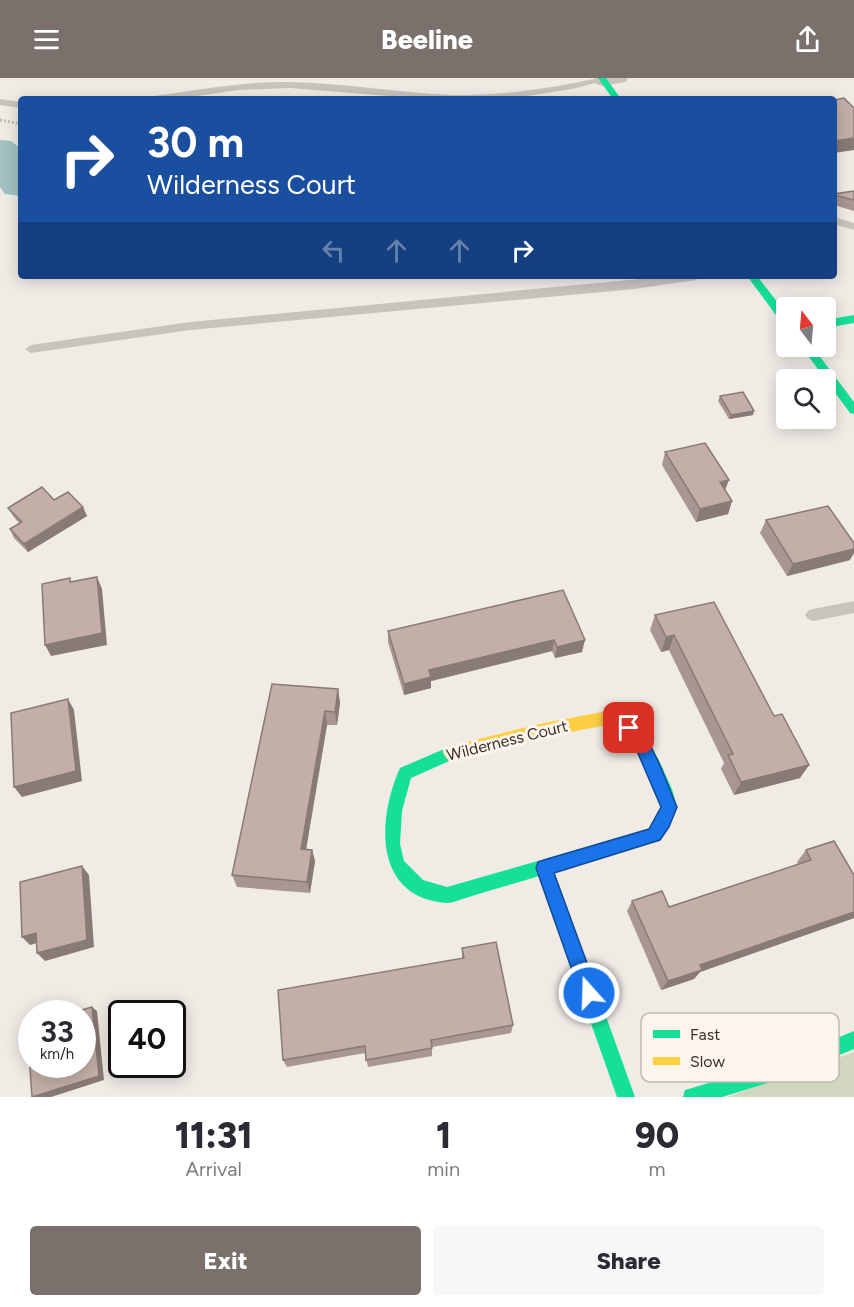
<!DOCTYPE html>
<html lang="en">
<head>
<meta charset="utf-8">
<style>
	:root { --surface:#fff; --page:#f7f7f7; --text:#2b2b33; --muted:#7c7c81; --accent:#7a716c }
	body { margin:0; font-family:Figtree,sans-serif; background:var(--page); color:var(--text); height:100vh; display:flex; flex-direction:column; font-size:22px; white-space:nowrap }
	* { box-sizing:border-box; margin:0 }
	p { font-size:20px; color:var(--muted) }
	.icon { flex:none; width:33px; height:33px; fill:none; stroke:currentColor; stroke-width:2; stroke-linecap:round; stroke-linejoin:round }
	.map { position:relative; height:1019px; overflow:hidden }
	.details { display:flex; flex-direction:column; background:var(--surface); flex:1 }
	.details>* { flex:none }
	.guide { position:absolute; left:18px; top:18px; width:819px; height:183px; border-radius:6px; box-shadow:0 3px 15px #0003; background:#1a4fa0; color:#fff; overflow:hidden }
	.needle { width:39px; rotate:344deg }
	.controls { position:absolute; left:776px; top:219px; display:grid; gap:12px }
	.controls a { display:grid; place-items:center; width:60px; height:60px; border-radius:6px; background:var(--surface); box-shadow:0 3px 15px #0003; font-size:30px }
	.speed { position:absolute; left:18px; top:922px; display:flex; gap:12px; font-size:30px; font-weight:700; text-align:center }
	.speed>* { display:grid; place-content:center; width:78px; height:78px; border-radius:50%; background:var(--surface); box-shadow:0 3px 15px #0003; line-height:1 }
	.speed small { font-size:15px; font-weight:400 }
	.speed .limit { border:3px solid #111; border-radius:9px; background:#fff; color:#111 }
	.pin { position:absolute; display:grid; place-items:center; width:51px; height:51px; color:#fff; margin:-26px; border-radius:12px; box-shadow:0 3px 9px #0006 }
	.me { position:absolute; width:66px; margin:-33px; rotate:340deg; stroke-linejoin:round; filter:drop-shadow(0 0 4px #0008) }
	.turn { display:flex; align-items:center; gap:21px; height:126px; padding:0 30px; font-size:27px }
	.turn .icon { width:78px; height:78px; stroke-width:2.5 }
	.turn b { display:block; font-size:42px; line-height:51px }
	.lanes { display:flex; align-items:center; height:57px; padding:0 30px; background:#0003; justify-content:center; gap:30px; direction:ltr }
	.lanes .off { opacity:.35 }
	.eta { display:flex; justify-content:space-evenly; align-items:center; height:102px; text-align:center }
	.eta b { font-size:36px; font-weight:800; line-height:42px }
	.cta { display:flex; gap:12px; margin-top:auto; padding:12px 30px }
	.cta a { flex:1; height:69px; border-radius:6px; background:var(--accent); color:#fff; font-size:24px; font-weight:800; line-height:69px; text-align:center }
	.cta a+a { background:var(--page); color:var(--text) }
	header { display:flex; justify-content:space-between; align-items:center; height:78px; padding:0 30px; background:var(--accent); color:#fff; font-size:27px; font-weight:800 }
	.map>svg:first-child { display:block }
	.green { fill:#d1d6bf }
	.water { fill:#a1c2c1 }
	.lines { fill:none; stroke-linecap:round; stroke-linejoin:round }
	.path { stroke:#c2bbb6; stroke-width:3; stroke-dasharray:2 2; stroke-linecap:butt }
	.lane { fill:#c9c3be; fill-rule:evenodd }
	.street { fill:#c9c3be; fill-rule:evenodd }
	.fast { fill:#16e098; fill-rule:evenodd }
	.slow { fill:#ffcf43; fill-rule:evenodd }
	.wall { fill:#a89690 }
	.shaded-wall { fill:#887a75 }
	.building { fill:#c3afa7; stroke:#887a75; stroke-width:1.5 }
	.route { fill:#1a73e8; stroke:#114b97; stroke-width:1.5 }
	.labels { text-anchor:middle; stroke-width:6; stroke-linejoin:round; paint-order:stroke }
	.street-label { font-size:16px; fill:#3b302b; stroke:#fbf5ee }
	.key { fill:#fbf5ee; stroke:#c1bab4; stroke-width:1.5 }
	.key-label { font-size:16px; fill:#3b302b }
</style>
</head>
<body>
<header><svg class="icon" aria-label="menu" viewBox="0 0 24 24"><path d="M4 6h16M4 12h16M4 18h16"/></svg>Beeline<svg class="icon" aria-label="share" viewBox="0 0 24 24"><path d="M12 15V3M7 8l5-5 5 5M5 13v7h14v-7"/></svg></header>
<div class="map">
<svg width="854" height="1019" viewBox="0 0 854 1019">
	<rect width="100%" height="100%" fill="#f0ebe5"/>
	<!-- green -->
	<polygon class="green" points="854,974 854,1019 727,1019"/>
	<!-- water -->
	<polygon class="water" points="0,62 11,63 21,71 21,118 5,116 0,109"/>
	<g class="lines">
		<!-- path -->
		<polyline class="path" points="0,42 21,46"/>
		<!-- lane -->
		<g class="lane">
			<path d="M599,0L608,2L572,11L508,21H425L290,10L239,12L175,21H149L154,18C199,12 244,3 290,4C345,5 399,15 454,17C503,18 551,10 599,0Z"/>
			<polygon points="0,21 21,24 21,30 0,27"/>
			<polygon points="834,139 854,145 854,152 834,146"/>
			<polygon points="671,198 702,198 696,202 634,211 190,252 31,275 25,271 31,267 190,244"/>
			<polygon points="854,523 854,535 813,543 808,541 805,537 808,533 813,531"/>
		</g>
		<!-- street -->
		<polygon class="street" points="595,0 628,0 626,4 603,8 596,6"/>
		<!-- fast -->
		<g class="fast">
			<polygon points="598,0 606,0 621,21 613,21"/>
			<polygon points="747,198 757,198 786,235 786,246 782,245"/>
			<polygon points="854,237 854,245 825,250 825,242"/>
			<polygon points="801,268 812,268 854,324 854,336 850,335"/>
			<path d="M602,634L628,642L639,651L659,682L672,711L677,728L675,736L660,762L554,794L635,1019H617L539,798C517,805 494,811 472,818C464,820 454,825 446,825C373,819 377,741 400,690L451,668L456,670L459,675L456,680L411,700L402,733L400,766L404,783L423,802L447,809L649,751L661,732C662,713 639,667 624,655C617,649 605,649 597,646L595,641L597,636Z"/>
			<polygon points="854,953 854,971 781,1001 722,1019 683,1019 685,1012 692,1010 781,983"/>
		</g>
		<!-- slow -->
		<polygon class="slow" points="602,634 607,636 609,641 607,646 602,648 539,660 451,682 446,680 443,675 446,670 451,668 539,646"/>
	</g>
	<!-- wall -->
	<g class="wall">
		<polygon points="854,113 854,133 834,127 834,116"/>
		<polygon points="720,318 753,337 729,341 718,323"/>
		<polygon points="665,374 725,412 732,423 728,436 696,444 662,387"/>
		<polygon points="54,422 83,429 87,438 28,474 14,460 10,451 19,445 13,438 8,430"/>
		<polygon points="766,442 850,482 787,498 760,455"/>
		<polygon points="563,512 582,574 555,580 552,573 431,603 431,610 404,617 388,564 388,553"/>
		<polygon points="655,537 774,638 809,687 800,700 734,717 721,691 724,685 669,572 661,574 650,552"/>
		<polygon points="272,606 338,611 340,625 337,647 327,647 306,772 312,772 315,783 310,815 237,809 232,797"/>
		<polygon points="806,772 854,797 854,840 700,894 694,901 661,912 627,833 632,823 669,829 798,786 797,784"/>
		<polygon points="462,870 513,947 511,955 432,969 432,978 368,989 365,975 287,989 283,982 462,881"/>
	</g>
	<!-- shaded-wall -->
	<g class="shaded-wall">
		<polygon points="854,60 854,72 834,75 834,63"/>
		<polygon points="754,333 753,337 729,341 731,337"/>
		<polygon points="729,402 724,415 720,404"/>
		<polygon points="732,423 728,436 696,444 700,431"/>
		<polygon points="83,429 87,438 28,474 24,466"/>
		<polygon points="854,471 854,475 850,482 787,498 793,486"/>
		<polygon points="97,499 102,511 107,567 51,578 45,567"/>
		<polygon points="674,557 669,572 661,574 666,559"/>
		<polygon points="554,562 552,573 431,603 431,610 404,617 404,606 429,592"/>
		<polygon points="585,562 582,574 555,580 557,569"/>
		<polygon points="338,611 340,625 337,647 335,634"/>
		<polygon points="68,621 74,632 82,703 22,719 14,709"/>
		<polygon points="325,633 327,647 304,783 301,771"/>
		<polygon points="809,687 800,700 734,717 741,704"/>
		<polygon points="312,772 315,783 310,815 307,804"/>
		<polygon points="82,788 89,797 94,869 45,883 37,875"/>
		<polygon points="854,834 854,840 700,894 694,901 661,912 668,903 700,887"/>
		<polygon points="36,855 44,863 30,867 22,859"/>
		<polygon points="92,929 97,933 104,1002 51,1019 34,1019"/>
	</g>
	<!-- building -->
	<g class="building">
		<polygon points="844,20 854,30 854,60 834,63 834,22"/>
		<polygon points="854,113 854,122 834,117 834,116"/>
		<polygon points="743,314 754,333 731,337 720,318"/>
		<polygon points="705,365 729,402 720,404 732,423 700,431 665,374"/>
		<polygon points="42,409 54,422 68,414 83,429 24,466 10,451 22,444 8,430"/>
		<polygon points="828,428 854,465 854,471 793,486 766,442"/>
		<polygon points="97,499 102,555 45,567 42,506 70,500 70,504"/>
		<polygon points="563,512 585,562 557,569 554,562 429,592 431,599 404,606 388,553"/>
		<polygon points="714,524 774,638 782,636 809,687 741,704 728,677 733,676 674,557 666,559 655,537"/>
		<polygon points="272,606 338,611 335,634 325,633 301,771 312,772 307,804 232,797"/>
		<polygon points="68,621 76,693 14,709 11,635"/>
		<polygon points="834,763 854,797 854,834 700,887 702,892 668,903 632,823 662,813 669,829 811,782 806,772"/>
		<polygon points="82,788 87,862 37,875 36,855 22,859 20,804"/>
		<polygon points="496,864 513,947 431,962 432,970 366,982 365,968 283,982 278,912 464,880 462,870"/>
		<polygon points="92,929 99,998 32,1019 27,948 32,947 32,987 82,987 82,936 67,936"/>
	</g>
	<!-- route -->
	<path class="route" d="M629,643C649,650 668,709 677,729L669,749L660,762L554,795L598,915L595,921L589,924L583,921L580,915L536,790L538,784L544,782L649,751L661,729L637,673L621,650L624,645Z"/>
	<g class="labels">
		<!-- street labels -->
		<g class="street-label">
			<text transform="translate(507 662) rotate(-14)" y="6">Wilderness Court</text>
		</g>
	</g>
	<!-- legend -->
	<rect x="641" y="935" width="198" height="69" rx="9" class="key"/>
	<rect x="653" y="952" width="27" height="8" fill="#16e098"/>
	<rect x="653" y="979" width="27" height="8" fill="#ffcf43"/>
	<g class="key-label">
		<text x="690" y="962">Fast</text>
		<text x="690" y="989">Slow</text>
	</g>
</svg>
<div class="controls">
<a><svg class="needle" viewBox="-14 -14 28 28"><path d="M0-13l5 13h-10z" fill="#e53935"/><path d="M0 13l5-13h-10z" fill="#7c7c81"/></svg></a>
<a><svg class="icon" aria-label="search" viewBox="0 0 24 24"><circle cx="10" cy="10" r="6"/><path d="M15 15l6 6"/></svg></a>
</div>
<div class="speed"><div>33<small>km/h</small></div><div class="limit">40</div></div>
<div class="pin" style="left:629px;top:650px;background:#d93025"><svg class="icon" aria-label="arrive" viewBox="0 0 24 24"><path d="M6 21V4h12l-3 4 3 4H6"/></svg></div>
<svg class="me" style="left:589px;top:915px" viewBox="-20 -20 40 40"><circle r="17" fill="#1a73e8" stroke="#fff" stroke-width="3"/><path d="M0-11L8 9 0 5-8 9z" fill="#fff"/></svg>
<div class="guide">
<div class="turn"><svg class="icon" aria-label="right" viewBox="0 0 24 24"><path d="M7 20v-9h11M14 6l5 5-5 5"/></svg><div><b>30 m</b>Wilderness Court</div></div>
<div class="lanes"><svg class="icon off" aria-label="left" viewBox="0 0 24 24"><path d="M17 20v-9H6M10 6l-5 5 5 5"/></svg><svg class="icon off" aria-label="ahead" viewBox="0 0 24 24"><path d="M12 20V5M6 11l6-6 6 6"/></svg><svg class="icon off" aria-label="ahead" viewBox="0 0 24 24"><path d="M12 20V5M6 11l6-6 6 6"/></svg><svg class="icon" aria-label="right" viewBox="0 0 24 24"><path d="M7 20v-9h11M14 6l5 5-5 5"/></svg></div>
</div>
</div>
<section class="details">
<div class="eta">
<div><b>11:31</b><p>Arrival</p></div>
<div><b>1</b><p>min</p></div>
<div><b>90</b><p>m</p></div>
</div>
<div class="cta"><a>Exit</a><a>Share</a></div>
</section>
</body>
</html>
